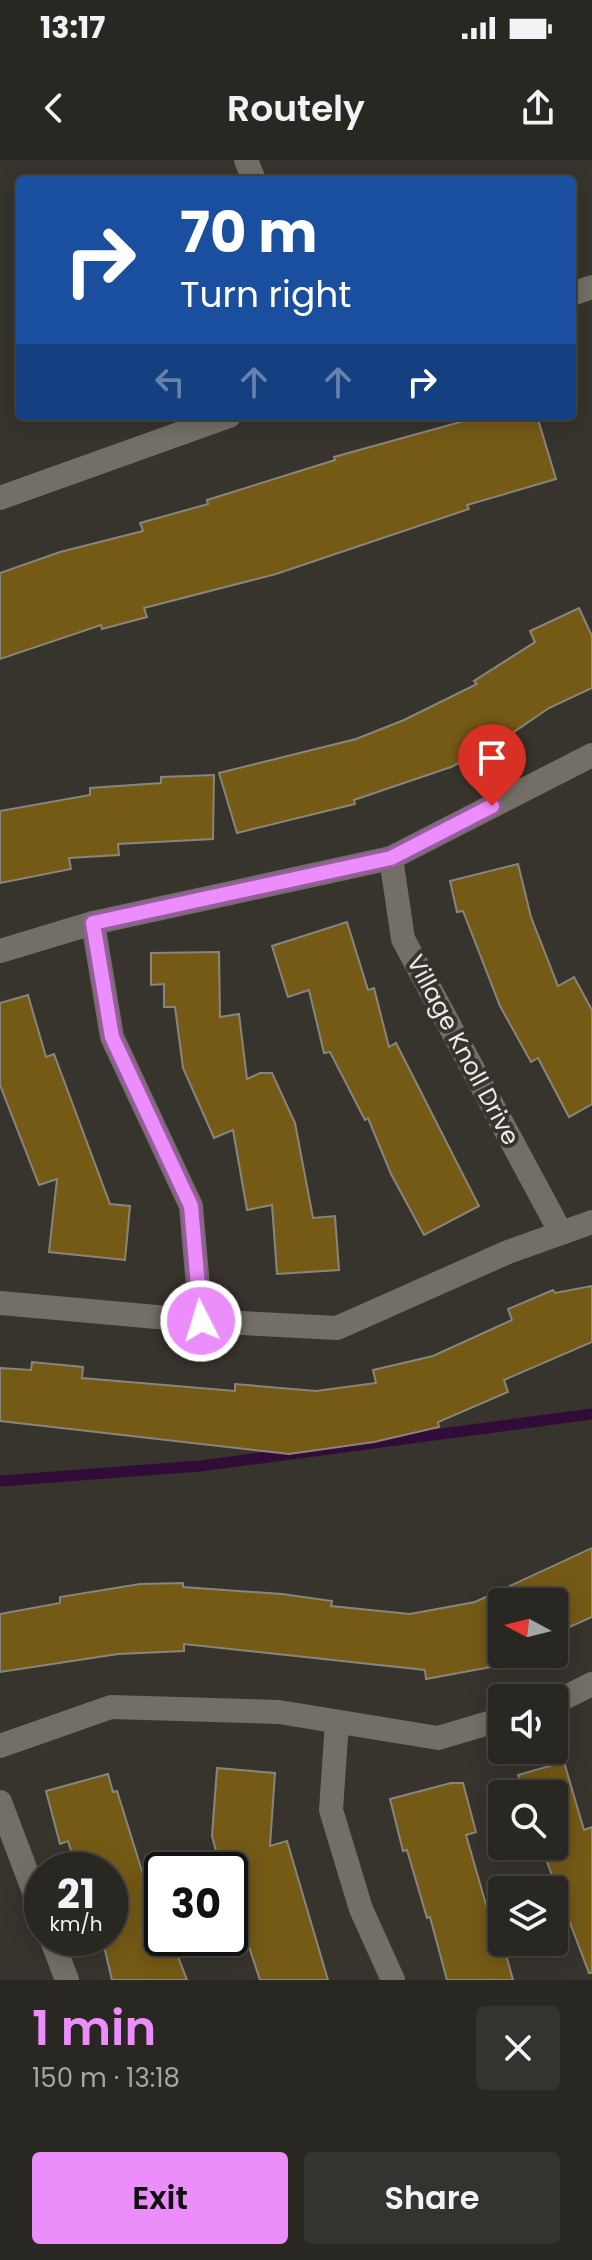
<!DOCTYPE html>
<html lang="en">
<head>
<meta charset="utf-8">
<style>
	:root { --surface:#292722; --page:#35332f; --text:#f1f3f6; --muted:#a5a5a5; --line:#454440; --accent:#eb8dfb }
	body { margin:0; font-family:Poppins,sans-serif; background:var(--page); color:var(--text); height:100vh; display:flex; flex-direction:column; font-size:30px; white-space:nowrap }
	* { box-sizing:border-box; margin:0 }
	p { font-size:26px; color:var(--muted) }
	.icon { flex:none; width:44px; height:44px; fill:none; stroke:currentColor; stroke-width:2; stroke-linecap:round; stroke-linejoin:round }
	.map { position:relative; height:1820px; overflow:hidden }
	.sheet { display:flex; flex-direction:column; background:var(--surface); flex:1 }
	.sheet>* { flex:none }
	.top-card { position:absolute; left:16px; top:16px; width:560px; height:244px; border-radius:8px; box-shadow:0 4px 20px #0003,0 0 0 2px var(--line); background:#1a4fa0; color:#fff; overflow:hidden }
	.needle { width:52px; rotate:277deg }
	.fabs { position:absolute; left:488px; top:1428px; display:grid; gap:16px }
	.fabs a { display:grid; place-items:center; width:80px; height:80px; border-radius:8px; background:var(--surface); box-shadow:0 4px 20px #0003,0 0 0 2px var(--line); font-size:40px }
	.speed { position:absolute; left:24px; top:1692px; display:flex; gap:16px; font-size:40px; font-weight:700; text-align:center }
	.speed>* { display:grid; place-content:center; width:104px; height:104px; border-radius:50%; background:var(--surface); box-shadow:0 4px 20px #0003,0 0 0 2px var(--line); line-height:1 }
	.speed small { font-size:20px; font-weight:400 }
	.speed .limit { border:4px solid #111; border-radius:12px; background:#fff; color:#111 }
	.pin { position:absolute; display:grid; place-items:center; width:68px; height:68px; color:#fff; margin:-82px -34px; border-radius:50% 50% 50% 0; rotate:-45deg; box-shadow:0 0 8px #0007 }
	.pin .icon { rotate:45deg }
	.me { position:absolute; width:88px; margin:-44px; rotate:355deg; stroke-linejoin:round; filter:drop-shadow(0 0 6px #0008) }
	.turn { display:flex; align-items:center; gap:28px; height:168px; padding:0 32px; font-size:36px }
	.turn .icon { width:104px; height:104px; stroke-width:2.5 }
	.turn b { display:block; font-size:56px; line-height:68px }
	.lanes { display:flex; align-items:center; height:76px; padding:0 32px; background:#0003; justify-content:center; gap:40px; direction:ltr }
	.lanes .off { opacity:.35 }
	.round { display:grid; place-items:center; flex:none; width:84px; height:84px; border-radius:8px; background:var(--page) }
	.overview { display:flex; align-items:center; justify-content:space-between; height:136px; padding:0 32px }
	h1 { font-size:48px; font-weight:600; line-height:60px; color:var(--accent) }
	.action { display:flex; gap:16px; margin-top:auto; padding:16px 32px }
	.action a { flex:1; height:92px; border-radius:8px; background:var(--accent); color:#111; font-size:32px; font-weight:600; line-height:92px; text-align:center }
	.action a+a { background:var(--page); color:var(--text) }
	.status { display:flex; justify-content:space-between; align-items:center; height:56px; padding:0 40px; background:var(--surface); direction:ltr }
	.status svg { height:22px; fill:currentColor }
	header { display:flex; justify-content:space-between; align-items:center; height:104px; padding:0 32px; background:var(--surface); font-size:36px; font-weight:600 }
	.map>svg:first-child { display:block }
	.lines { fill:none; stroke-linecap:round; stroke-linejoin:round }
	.stream { stroke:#320c38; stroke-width:11 }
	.building { fill:#755a16; stroke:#88857d; stroke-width:2 }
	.minor { stroke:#736f67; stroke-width:24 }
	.route-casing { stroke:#995ca3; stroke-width:20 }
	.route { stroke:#eb8dfb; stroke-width:14 }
	.labels { text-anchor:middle; stroke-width:8; stroke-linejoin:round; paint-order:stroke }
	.street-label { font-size:24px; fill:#eeece7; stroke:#37342d }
</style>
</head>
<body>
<div class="status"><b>13:17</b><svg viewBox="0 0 49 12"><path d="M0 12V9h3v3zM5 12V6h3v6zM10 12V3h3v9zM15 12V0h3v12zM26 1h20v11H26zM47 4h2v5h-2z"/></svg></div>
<header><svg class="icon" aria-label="back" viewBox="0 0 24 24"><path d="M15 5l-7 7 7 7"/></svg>Routely<svg class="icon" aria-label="share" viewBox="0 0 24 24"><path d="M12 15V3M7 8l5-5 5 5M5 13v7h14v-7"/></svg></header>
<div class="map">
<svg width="592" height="1820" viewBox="0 0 592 1820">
	<rect width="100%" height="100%" fill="#37342d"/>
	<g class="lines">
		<!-- stream -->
		<polyline class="stream" points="0,1321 200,1306 592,1254"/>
	</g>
	<!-- building -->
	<g class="building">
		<polygon points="482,256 537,256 556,319 467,345 469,349 276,414 144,448 147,457 102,469 101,465 0,499 0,413 60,392 143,371 140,363 208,344 207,340 335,300 334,297"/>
		<polygon points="579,448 592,476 592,528 549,548 492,587 451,607 354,640 355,644 237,673 219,613 356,579 404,560 477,524 474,521 535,482 530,471"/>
		<polygon points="214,615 213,679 118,684 119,695 69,698 71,709 0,723 0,651 90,635 90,628 161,623 161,617"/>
		<polygon points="518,704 531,757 558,826 574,817 592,850 592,944 569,957 538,898 531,902 500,846 463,751 457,752 450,721"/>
		<polygon points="347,762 368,830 374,828 389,887 396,883 479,1046 424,1075 391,1014 368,958 365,960 330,892 324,893 309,830 288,837 272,786"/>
		<polygon points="219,792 220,857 239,854 247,919 260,913 272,913 295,963 313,1058 335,1056 339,1110 277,1114 272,1045 247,1050 233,970 214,978 183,908 175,847 164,847 164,824 151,825 151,793"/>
		<polygon points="28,835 46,897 54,894 110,1044 130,1046 125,1100 49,1092 57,1019 39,1025 0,925 0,843"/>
		<polygon points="592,1126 592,1182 504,1220 508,1232 438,1262 439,1267 374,1282 289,1294 0,1261 0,1208 31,1210 32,1202 83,1207 82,1218 235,1231 235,1224 316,1231 376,1223 373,1210 433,1196 512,1160 508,1149 553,1130 555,1133"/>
		<polygon points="592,1388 592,1457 554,1474 554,1442 502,1442 502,1494 511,1494 502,1498 502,1505 426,1519 425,1510 184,1484 184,1491 118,1494 0,1512 0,1454 60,1443 60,1437 140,1424 183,1423 183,1427 282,1434 332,1441 331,1446 410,1454 475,1442"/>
		<polygon points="564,1602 584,1670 592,1667 592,1813 589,1813 541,1686 554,1686 554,1634 524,1634 518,1615"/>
		<polygon points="217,1608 275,1613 270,1686 287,1681 328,1820 260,1820 235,1745 230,1747 230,1710 221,1710 212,1676"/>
		<polygon points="108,1614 113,1632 117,1631 151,1740 162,1737 162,1778 171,1778 187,1820 112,1820 102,1778 110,1778 110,1710 77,1710 68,1681 60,1684 46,1631"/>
		<polygon points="451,1623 463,1623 476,1672 466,1675 489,1755 495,1754 513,1820 447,1820 430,1757 427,1758 407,1690 403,1691 390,1639"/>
	</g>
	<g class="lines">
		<!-- minor -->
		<g class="minor">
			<polyline points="246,0 254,20"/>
			<polyline points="572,134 592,127"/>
			<polyline points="0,338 229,256"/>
			<polyline points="391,698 403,779 561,1073"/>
			<polyline points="93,763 112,877 191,1046 201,1161"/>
			<polyline points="0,791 93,763 391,698 592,595"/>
			<polyline points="0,1143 201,1161 337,1168 508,1092 592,1062"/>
			<polyline points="554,1543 592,1524"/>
			<polyline points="337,1562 331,1650 361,1749 393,1820"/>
			<polyline points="0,1586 111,1547 279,1552 438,1578 502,1559"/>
			<polyline points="0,1642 42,1753"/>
			<polyline points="51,1778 67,1820"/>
		</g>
	</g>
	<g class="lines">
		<defs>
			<polyline id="route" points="201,1161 191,1046 112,877 93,763 391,698 492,646"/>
		</defs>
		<!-- route casing -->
		<use href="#route" class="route-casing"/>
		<!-- route -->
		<use href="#route" class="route"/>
	</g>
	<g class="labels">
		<!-- street labels -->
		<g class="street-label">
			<text transform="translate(463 890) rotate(62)" y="8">Village Knoll Drive</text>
		</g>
	</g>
</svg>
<div class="fabs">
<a><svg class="needle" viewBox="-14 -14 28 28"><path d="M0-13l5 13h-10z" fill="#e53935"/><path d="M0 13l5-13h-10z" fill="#a5a5a5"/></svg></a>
<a><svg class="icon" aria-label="sound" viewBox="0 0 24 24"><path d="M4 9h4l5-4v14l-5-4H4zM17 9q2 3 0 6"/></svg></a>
<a><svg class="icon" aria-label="search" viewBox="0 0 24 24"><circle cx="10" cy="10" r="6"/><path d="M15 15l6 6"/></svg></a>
<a><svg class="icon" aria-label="layers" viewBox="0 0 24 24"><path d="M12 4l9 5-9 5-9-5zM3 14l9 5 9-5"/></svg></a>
</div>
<div class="speed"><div>21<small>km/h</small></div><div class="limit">30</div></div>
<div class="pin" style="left:492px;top:646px;background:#d93025"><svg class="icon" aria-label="arrive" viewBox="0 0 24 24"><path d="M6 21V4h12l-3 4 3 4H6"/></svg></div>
<svg class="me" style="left:201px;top:1161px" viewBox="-20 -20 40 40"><circle r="17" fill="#eb8dfb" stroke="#fff" stroke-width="3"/><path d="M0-11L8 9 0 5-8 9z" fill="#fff"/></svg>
<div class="top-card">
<div class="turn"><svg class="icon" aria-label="right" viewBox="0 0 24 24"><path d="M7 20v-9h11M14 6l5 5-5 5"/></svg><div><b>70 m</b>Turn right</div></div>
<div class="lanes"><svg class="icon off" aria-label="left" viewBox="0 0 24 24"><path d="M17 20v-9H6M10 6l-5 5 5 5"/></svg><svg class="icon off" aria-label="ahead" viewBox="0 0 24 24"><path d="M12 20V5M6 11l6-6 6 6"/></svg><svg class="icon off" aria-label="ahead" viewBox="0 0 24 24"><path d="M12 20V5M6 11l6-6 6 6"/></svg><svg class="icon" aria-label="right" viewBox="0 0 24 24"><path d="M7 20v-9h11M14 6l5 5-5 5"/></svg></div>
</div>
</div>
<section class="sheet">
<div class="overview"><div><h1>1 min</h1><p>150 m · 13:18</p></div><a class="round"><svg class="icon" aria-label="close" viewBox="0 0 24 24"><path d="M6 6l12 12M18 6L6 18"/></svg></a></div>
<div class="action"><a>Exit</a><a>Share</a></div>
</section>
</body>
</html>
